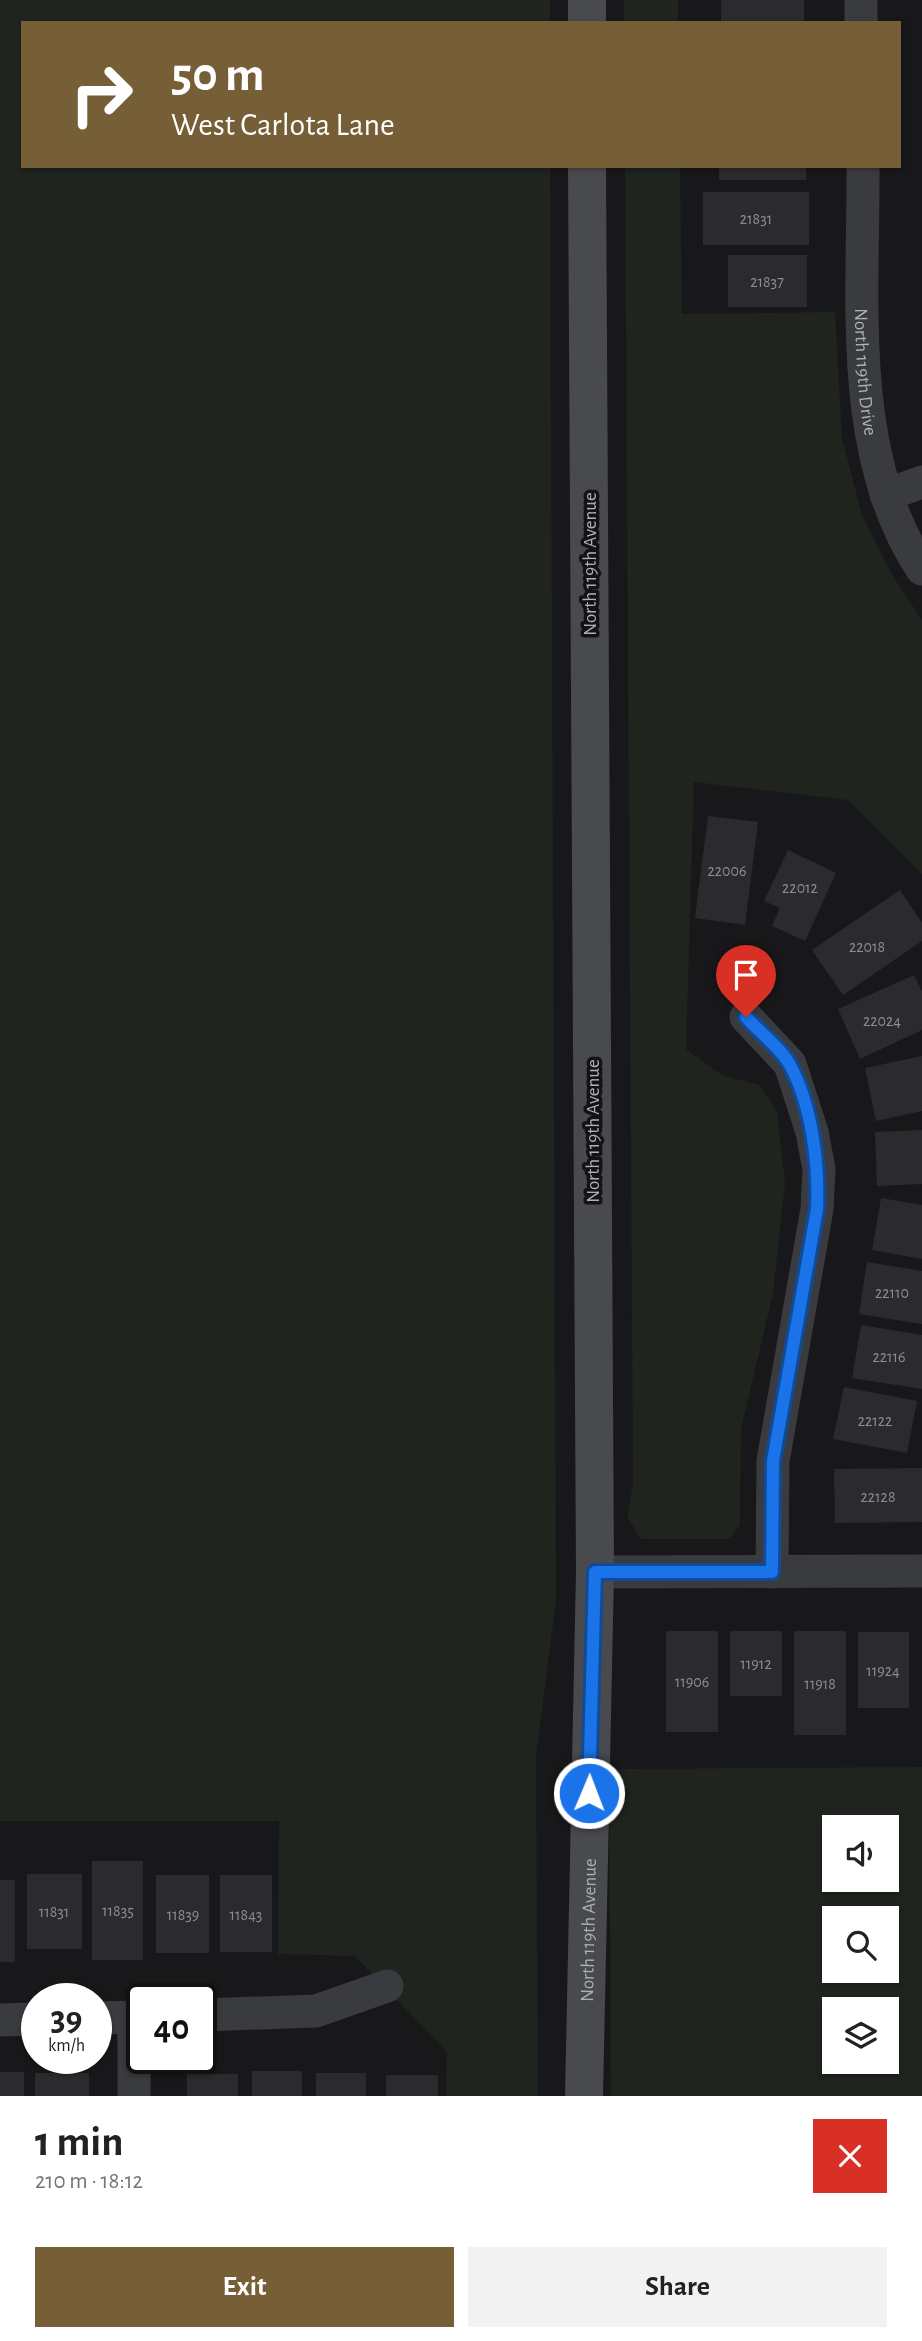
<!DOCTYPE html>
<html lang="en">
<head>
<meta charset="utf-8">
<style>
	:root { --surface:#fff; --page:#f2f2f2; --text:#222; --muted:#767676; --accent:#765e36 }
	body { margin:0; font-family:"Alegreya Sans",sans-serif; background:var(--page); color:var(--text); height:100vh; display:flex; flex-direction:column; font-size:26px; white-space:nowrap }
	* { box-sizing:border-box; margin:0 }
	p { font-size:23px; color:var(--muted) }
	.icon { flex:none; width:38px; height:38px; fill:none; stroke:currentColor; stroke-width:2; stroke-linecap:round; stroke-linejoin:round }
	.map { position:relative; height:2096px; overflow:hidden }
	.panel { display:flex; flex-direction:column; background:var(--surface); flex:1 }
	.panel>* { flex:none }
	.guide { position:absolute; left:21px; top:21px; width:880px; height:147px; border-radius:0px; box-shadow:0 2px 5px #0004; background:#765e36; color:#fff; overflow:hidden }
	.tools { position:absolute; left:822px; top:1815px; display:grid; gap:14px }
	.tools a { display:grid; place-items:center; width:77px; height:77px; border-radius:0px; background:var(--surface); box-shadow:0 2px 5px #0004; font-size:35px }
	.speed { position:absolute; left:21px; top:1983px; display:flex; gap:14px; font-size:35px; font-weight:700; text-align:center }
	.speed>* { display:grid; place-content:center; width:91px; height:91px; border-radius:50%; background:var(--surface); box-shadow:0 2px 5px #0004; line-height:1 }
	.speed small { font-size:18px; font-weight:400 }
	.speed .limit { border:4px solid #111; border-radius:10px; background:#fff; color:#111 }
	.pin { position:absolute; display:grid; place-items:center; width:60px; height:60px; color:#fff; margin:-72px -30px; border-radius:50% 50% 50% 0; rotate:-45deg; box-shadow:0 0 7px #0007 }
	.pin .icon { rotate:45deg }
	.me { position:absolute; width:77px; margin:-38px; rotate:1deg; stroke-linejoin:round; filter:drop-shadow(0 0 5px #0008) }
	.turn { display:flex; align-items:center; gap:24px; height:147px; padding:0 35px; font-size:32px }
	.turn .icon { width:91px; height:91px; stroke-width:2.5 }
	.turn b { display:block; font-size:49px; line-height:60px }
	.round { display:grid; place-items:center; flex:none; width:74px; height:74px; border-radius:0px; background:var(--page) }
	.head { display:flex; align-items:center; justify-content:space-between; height:119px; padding:0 35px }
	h1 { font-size:42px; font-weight:600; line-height:52px }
	.button { display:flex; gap:14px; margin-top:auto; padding:14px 35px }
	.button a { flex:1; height:80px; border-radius:0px; background:var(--accent); color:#fff; font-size:28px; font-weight:600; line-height:80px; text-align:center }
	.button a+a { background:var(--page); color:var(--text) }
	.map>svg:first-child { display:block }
	.green { fill:#1f241f; fill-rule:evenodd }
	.building { fill:#2b2b2e }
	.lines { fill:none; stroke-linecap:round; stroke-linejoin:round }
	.street { stroke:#3a3b3e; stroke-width:33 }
	.secondary { stroke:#484a4e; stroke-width:38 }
	.route-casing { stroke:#114b97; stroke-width:18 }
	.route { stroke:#1a73e8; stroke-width:12 }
	.labels { text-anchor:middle; stroke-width:7; stroke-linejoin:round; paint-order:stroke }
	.number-label { font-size:16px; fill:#8b8e95 }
	.street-label { font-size:19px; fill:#acb0b8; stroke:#131315 }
</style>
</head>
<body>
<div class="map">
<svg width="922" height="2096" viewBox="0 0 922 2096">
	<rect width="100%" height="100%" fill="#18181a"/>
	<!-- green -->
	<g class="green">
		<polygon points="0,0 550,0 550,23 23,23 23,166 550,166 556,1600 536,1757 538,2096 446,2096 447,2052 355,1956 278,1954 279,1821 0,1821"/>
		<rect x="624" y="0" width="54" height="23"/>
		<polygon points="625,166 680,166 682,314 835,312 842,438 862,515 894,578 922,620 922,874 848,800 694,782 686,1049 722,1075 759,1085 777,1111 785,1183 773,1294 741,1429 740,1525 730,1539 641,1539 627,1517 633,1484"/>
		<path d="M922,1767V2096H611L609,1769ZM835,1827H887V1880H835ZM835,1918H887V1970H835ZM835,2009H887V2062H835Z"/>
	</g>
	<!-- building -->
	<g class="building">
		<rect x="721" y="0" width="83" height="23"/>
		<rect x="719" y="166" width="87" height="14"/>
		<rect x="703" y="192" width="106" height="53"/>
		<rect x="728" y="255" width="79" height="52"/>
		<polygon points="708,816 758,822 745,925 695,918"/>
		<polygon points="788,850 836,873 805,941 772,926 780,908 764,901"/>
		<polygon points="900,890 922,923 922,941 843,995 812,950"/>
		<polygon points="914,975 922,991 922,1030 860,1059 838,1009"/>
		<polygon points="922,1056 922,1111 876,1121 865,1068"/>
		<polygon points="922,1130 922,1184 877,1186 875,1132"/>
		<polygon points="881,1198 922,1205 922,1259 872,1250"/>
		<polygon points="867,1262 922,1271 922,1324 859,1314"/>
		<polygon points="861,1325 922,1335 922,1389 852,1378"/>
		<polygon points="844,1387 917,1401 907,1453 833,1439"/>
		<polygon points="922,1468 922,1522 835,1523 834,1469"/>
		<rect x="666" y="1631" width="52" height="101"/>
		<rect x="730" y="1631" width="52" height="65"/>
		<rect x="794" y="1631" width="52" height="104"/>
		<rect x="858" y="1632" width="51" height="76"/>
		<rect x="92" y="1861" width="51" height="99"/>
		<rect x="27" y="1874" width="55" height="75"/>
		<rect x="156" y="1875" width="53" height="78"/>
		<rect x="220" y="1875" width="52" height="77"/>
		<rect x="0" y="1880" width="15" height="82"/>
		<rect x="252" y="2071" width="50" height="25"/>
		<rect x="0" y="2072" width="24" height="24"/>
		<rect x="35" y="2073" width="54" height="23"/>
		<rect x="316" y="2073" width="50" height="23"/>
		<rect x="187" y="2074" width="51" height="22"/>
		<rect x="386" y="2075" width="52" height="21"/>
	</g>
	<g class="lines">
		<!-- street -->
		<g class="street">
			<polyline points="861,0 861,23"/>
			<path id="s1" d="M863,166C864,297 846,455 922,569"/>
			<polyline points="886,495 922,482"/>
			<polyline points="746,1017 790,1064 812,1132 819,1169 817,1209 773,1461 772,1572"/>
			<polyline points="595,1572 922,1571"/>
			<polyline points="201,2015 316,2011 387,1986"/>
			<polyline points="134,2017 134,2096"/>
			<polyline points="96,2018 142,2017"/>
			<polyline points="0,2020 37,2019"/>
		</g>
		<!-- secondary -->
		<g class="secondary">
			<polyline points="587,0 587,23"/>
			<path id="s2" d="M584,2096L595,1572L587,166"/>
		</g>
	</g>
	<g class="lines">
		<defs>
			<path id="route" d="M589,1793L595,1572H772L773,1461L817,1209C819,1164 812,1106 790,1065C781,1048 759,1032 746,1017"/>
		</defs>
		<!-- route casing -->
		<use href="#route" class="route-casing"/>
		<!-- route -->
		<use href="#route" class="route"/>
	</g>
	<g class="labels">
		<!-- number labels -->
		<g class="number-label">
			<text x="756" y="224">21831</text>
			<text x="767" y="287">21837</text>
			<text x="727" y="876">22006</text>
			<text x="800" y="893">22012</text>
			<text x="867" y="952">22018</text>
			<text x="882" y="1026">22024</text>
			<text x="892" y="1298">22110</text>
			<text x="889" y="1362">22116</text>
			<text x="875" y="1426">22122</text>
			<text x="878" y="1502">22128</text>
			<text x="756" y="1669">11912</text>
			<text x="883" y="1676">11924</text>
			<text x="692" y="1687">11906</text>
			<text x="820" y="1689">11918</text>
			<text x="118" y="1916">11835</text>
			<text x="54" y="1917">11831</text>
			<text x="183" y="1920">11839</text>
			<text x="246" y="1920">11843</text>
		</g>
		<!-- street labels -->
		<g class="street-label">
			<text dy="7" stroke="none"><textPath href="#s1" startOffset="206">North 119th Drive</textPath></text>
			<text transform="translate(589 564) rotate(-90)" y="7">North 119th Avenue</text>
			<text transform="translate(592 1131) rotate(-90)" y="7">North 119th Avenue</text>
			<text dy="7" stroke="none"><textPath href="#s2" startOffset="166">North 119th Avenue</textPath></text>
		</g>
	</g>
</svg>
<div class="tools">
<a><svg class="icon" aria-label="sound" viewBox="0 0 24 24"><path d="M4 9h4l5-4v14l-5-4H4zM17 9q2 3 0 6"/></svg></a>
<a><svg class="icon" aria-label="search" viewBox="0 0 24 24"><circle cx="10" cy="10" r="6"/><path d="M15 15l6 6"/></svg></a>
<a><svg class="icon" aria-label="layers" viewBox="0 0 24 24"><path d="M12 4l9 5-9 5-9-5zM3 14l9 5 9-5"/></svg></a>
</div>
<div class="speed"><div>39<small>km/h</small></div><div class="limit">40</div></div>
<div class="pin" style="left:746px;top:1017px;background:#d93025"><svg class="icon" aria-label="arrive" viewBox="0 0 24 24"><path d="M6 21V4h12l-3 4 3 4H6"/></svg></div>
<svg class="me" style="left:589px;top:1793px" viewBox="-20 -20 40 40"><circle r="17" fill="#1a73e8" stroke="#fff" stroke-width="3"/><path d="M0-11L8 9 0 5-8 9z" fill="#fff"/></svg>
<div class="guide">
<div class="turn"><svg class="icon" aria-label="right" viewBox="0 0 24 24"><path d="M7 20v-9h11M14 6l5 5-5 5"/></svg><div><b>50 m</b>West Carlota Lane</div></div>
</div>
</div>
<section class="panel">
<div class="head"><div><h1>1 min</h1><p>210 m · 18:12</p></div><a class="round" style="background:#d93025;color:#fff"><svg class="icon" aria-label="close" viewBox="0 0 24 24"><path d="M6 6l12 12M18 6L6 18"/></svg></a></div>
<div class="button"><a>Exit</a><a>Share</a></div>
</section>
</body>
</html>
